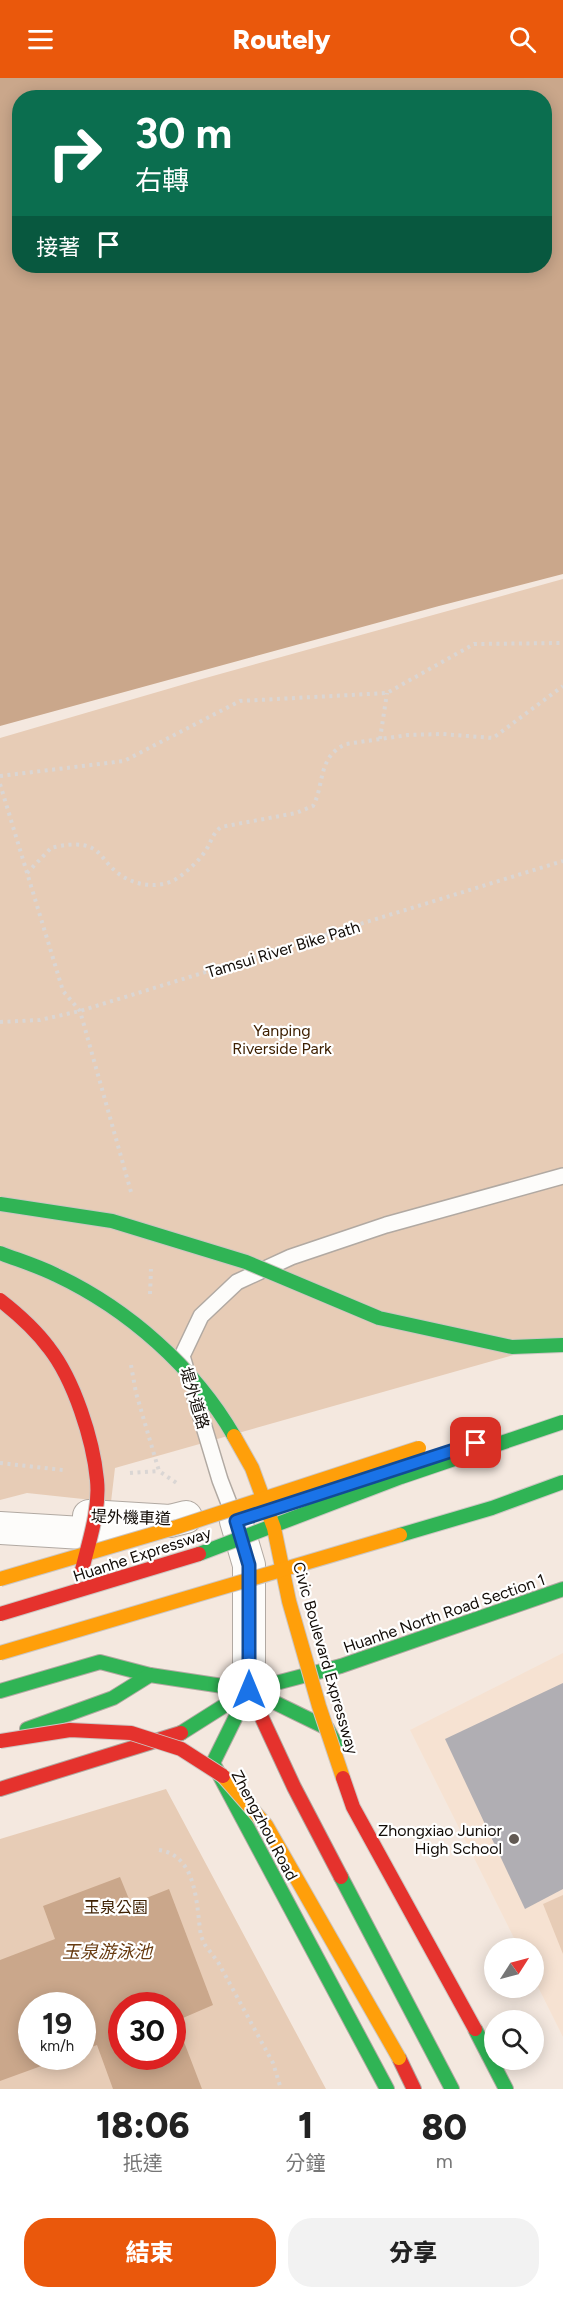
<!DOCTYPE html>
<html lang="zh-TW">
<head>
<meta charset="utf-8">
<style>
	:root { --surface:#fff; --page:#f2f2f2; --text:#222; --muted:#767676; --accent:#ea580c }
	body { margin:0; font-family:Figtree,"Noto Sans TC",sans-serif; background:var(--page); color:var(--text); height:100vh; display:flex; flex-direction:column; font-size:22px; white-space:nowrap }
	* { box-sizing:border-box; margin:0 }
	p { font-size:20px; color:var(--muted) }
	.icon { flex:none; width:33px; height:33px; fill:none; stroke:currentColor; stroke-width:2; stroke-linecap:round; stroke-linejoin:round }
	.map { position:relative; height:2011px; overflow:hidden }
	.details { display:flex; flex-direction:column; background:var(--surface); flex:1 }
	.details>* { flex:none }
	.guide { position:absolute; left:12px; top:12px; width:540px; height:183px; border-radius:24px; box-shadow:0 3px 15px #0003; background:#0b6e4f; color:#fff; overflow:hidden }
	.needle { width:39px; rotate:54deg }
	.tools { position:absolute; left:484px; top:1860px; display:grid; gap:12px }
	.tools a { display:grid; place-items:center; width:60px; height:60px; border-radius:50%; background:var(--surface); box-shadow:0 3px 15px #0003; font-size:30px }
	.speed { position:absolute; left:18px; top:1914px; display:flex; gap:12px; font-size:30px; font-weight:700; text-align:center }
	.speed>* { display:grid; place-content:center; width:78px; height:78px; border-radius:50%; background:var(--surface); box-shadow:0 3px 15px #0003; line-height:1 }
	.speed small { font-size:15px; font-weight:400 }
	.speed .limit { border:9px solid #d22; background:#fff; color:#111 }
	.pin { position:absolute; display:grid; place-items:center; width:51px; height:51px; color:#fff; margin:-26px; border-radius:12px; box-shadow:0 3px 9px #0006 }
	.me { position:absolute; width:66px; margin:-33px; rotate:0deg; stroke-linejoin:round; filter:drop-shadow(0 0 4px #0008) }
	.turn { display:flex; align-items:center; gap:21px; height:126px; padding:0 24px; font-size:27px }
	.turn .icon { width:78px; height:78px; stroke-width:2.5 }
	.turn b { display:block; font-size:42px; line-height:51px }
	.then { display:flex; align-items:center; height:57px; padding:0 24px; background:#0003; gap:12px; font-size:22px }
	.eta { display:flex; justify-content:space-evenly; align-items:center; height:102px; text-align:center }
	.eta b { font-size:36px; font-weight:800; line-height:42px }
	.button { display:flex; gap:12px; margin-top:auto; padding:12px 24px }
	.button a { flex:1; height:69px; border-radius:24px; background:var(--accent); color:#fff; font-size:24px; font-weight:800; line-height:69px; text-align:center }
	.button a+a { background:var(--page); color:var(--text) }
	header { display:flex; justify-content:space-between; align-items:center; height:78px; padding:0 24px; background:var(--accent); color:#fff; font-size:27px; font-weight:800 }
	.map>svg:first-child { display:block }
	.built { fill:#f6e2d2 }
	.green { fill:#e7ccb6; fill-rule:evenodd }
	.water { fill:#caa78b; fill-rule:evenodd }
	.building { fill:#b0aeb3 }
	.lines { fill:none; stroke-linecap:round; stroke-linejoin:round }
	.lane-casing { stroke:#b1a9a2; stroke-width:18 }
	.street-casing { stroke:#b1a9a2; stroke-width:34 }
	.fast-casing { stroke:#b1a9a2; stroke-width:16 }
	.jam-casing { stroke:#b1a9a2; stroke-width:16 }
	.path { stroke:#dad6d4; stroke-width:4; stroke-dasharray:3 4.5; stroke-linecap:butt }
	.lane { stroke:#fdfcfa; stroke-width:15 }
	.street { stroke:#fdfcfa; stroke-width:32 }
	.fast { stroke:#30b455; stroke-width:14 }
	.jam { stroke:#e5322d; stroke-width:14 }
	.fast-bridge-casing { stroke:#ccc6c2; stroke-width:16; stroke-linecap:butt }
	.slow-bridge-casing { stroke:#ccc6c2; stroke-width:16; stroke-linecap:butt }
	.jam-bridge-casing { stroke:#ccc6c2; stroke-width:16; stroke-linecap:butt }
	.fast-bridge { stroke:#30b455; stroke-width:14 }
	.slow-bridge { stroke:#ff9f0a; stroke-width:14 }
	.jam-bridge { stroke:#e5322d; stroke-width:14 }
	.route-casing { stroke:#114b97; stroke-width:15 }
	.route { stroke:#1a73e8; stroke-width:10 }
	.poi-dot { fill:#615953; stroke:#fff; stroke-width:2 }
	.labels { text-anchor:middle; stroke-width:4.5; stroke-linejoin:round; paint-order:stroke }
	.street-label { font-size:16px; fill:#120c07; stroke:#fff }
	.park-label { font-size:16px; fill:#3f2103; stroke:#fff }
	.poi-label { font-size:16px; fill:#120c07; stroke:#fff; text-anchor:end }
	.water-label { font-size:18px; font-style:italic; fill:#683b10; stroke:#fff }
</style>
</head>
<body>
<header><svg class="icon" aria-label="menu" viewBox="0 0 24 24"><path d="M4 6h16M4 12h16M4 18h16"/></svg>Routely<svg class="icon" aria-label="search" viewBox="0 0 24 24"><circle cx="10" cy="10" r="6"/><path d="M15 15l6 6"/></svg></header>
<div class="map">
<svg width="563" height="2011" viewBox="0 0 563 2011">
	<rect width="100%" height="100%" fill="#f4e8df"/>
	<!-- built -->
	<polygon class="built" points="563,1575 563,1959 534,1901 534,1870 519,1870 410,1652"/>
	<!-- green -->
	<g class="green">
		<polygon points="563,501 563,1263 115,1390 111,1424 27,1415 0,1422 0,660 202,601"/>
		<path d="M166,1711L326,2011H0V1761ZM32,1928H82V1978H32ZM122,1928H172V1978H122Z"/>
		<polygon points="563,1817 563,1876 543,1826"/>
	</g>
	<!-- water -->
	<g class="water">
		<path d="M0,0H563V496L439,528L0,648ZM20,20H544V188H20Z"/>
		<path d="M120,1799L131,1826L169,1811L213,1927L176,1943L202,2011H113L97,1967L83,1972L82,1928H32V1978L66,1979L0,2003V1882L55,1861L43,1828ZM122,1928H172V1978H122Z"/>
	</g>
	<!-- building -->
	<polygon class="building" points="563,1605 563,1811 525,1831 445,1661"/>
	<g class="lines">
		<defs>
			<g id="lane">
				<polyline points="185,1288 182,1278 201,1238 237,1204 291,1179 386,1147 563,1098"/>
				<polyline points="195,1319 220,1402 232,1433"/>
			</g>
			<g id="street">
				<polyline points="89,1438 170,1443 186,1439"/>
				<polyline points="236,1443 249,1487 249,1612"/>
				<polyline points="0,1450 115,1457"/>
			</g>
			<g id="fast">
				<polyline points="249,1612 213,1685 387,2011"/>
				<polyline points="0,1613 100,1584 150,1597"/>
				<polyline points="27,1651 113,1620 150,1597 249,1612 327,1650 336,1667"/>
				<polyline points="181,1655 249,1612 341,1588 563,1511"/>
				<polyline points="341,1799 452,2011"/>
				<polyline points="475,1951 506,2011"/>
			</g>
			<g id="jam">
				<polyline points="249,1612 294,1709 341,1799"/>
				<polyline points="0,1711 181,1655"/>
				<polyline points="399,1980 414,2011"/>
			</g>
		</defs>
		<!-- lane casing -->
		<use href="#lane" class="lane-casing"/>
		<!-- street casing -->
		<use href="#street" class="street-casing"/>
		<!-- fast casing -->
		<use href="#fast" class="fast-casing"/>
		<!-- jam casing -->
		<use href="#jam" class="jam-casing"/>
		<!-- path -->
		<g class="path">
			<polyline points="380,661 387,615"/>
			<polyline points="0,698 124,683 240,623 387,615 474,566 563,565"/>
			<polyline points="0,706 63,913 80,933 131,1114"/>
			<path d="M27,795L51,770C62,767 81,764 92,770C100,774 105,783 112,790C128,806 155,813 176,801C187,794 199,783 206,772C211,764 213,755 221,749L296,735L313,728C325,706 317,679 346,666L408,657L442,656L493,660L563,608"/>
			<polyline points="0,944 40,942 80,933 563,783"/>
			<polyline points="150,1216 151,1191"/>
			<polyline points="131,1287 136,1315 159,1393 178,1406"/>
			<polyline points="0,1385 63,1392"/>
			<polyline points="130,1395 159,1393"/>
			<path d="M159,1772C198,1778 196,1827 201,1858L205,1867L218,1884L273,1985L281,2011"/>
		</g>
		<!-- lane -->
		<use href="#lane" class="lane"/>
		<!-- street -->
		<use href="#street" class="street"/>
		<!-- fast -->
		<use href="#fast" class="fast"/>
		<!-- jam -->
		<use href="#jam" class="jam"/>
		<defs>
			<g id="fast-bridge">
				<polyline points="0,1126 112,1143 246,1184 379,1240 512,1269 563,1267"/>
				<path d="M0,1175C18,1182 38,1188 56,1197C128,1231 194,1289 234,1358"/>
				<polyline points="400,1457 492,1430 563,1404"/>
				<polyline points="199,1476 401,1399 563,1344"/>
			</g>
			<g id="slow-bridge">
				<polyline points="234,1358 252,1390 274,1450 289,1523 319,1628 343,1700"/>
				<polyline points="0,1501 177,1449 419,1370"/>
				<polyline points="0,1575 400,1457"/>
				<polyline points="223,1698 266,1747 399,1980"/>
			</g>
			<g id="jam-bridge">
				<path d="M0,1222C18,1236 35,1251 49,1270C74,1302 93,1361 97,1402C100,1432 89,1463 82,1492"/>
				<polyline points="0,1536 199,1476"/>
				<polyline points="0,1663 70,1652 131,1655 181,1671 223,1698"/>
				<polyline points="343,1700 353,1729 475,1951"/>
			</g>
		</defs>
		<!-- fast-bridge casing -->
		<use href="#fast-bridge" class="fast-bridge-casing"/>
		<!-- slow-bridge casing -->
		<use href="#slow-bridge" class="slow-bridge-casing"/>
		<!-- jam-bridge casing -->
		<use href="#jam-bridge" class="jam-bridge-casing"/>
		<!-- fast-bridge -->
		<use href="#fast-bridge" class="fast-bridge"/>
		<!-- slow-bridge -->
		<use href="#slow-bridge" class="slow-bridge"/>
		<!-- jam-bridge -->
		<use href="#jam-bridge" class="jam-bridge"/>
	</g>
	<g class="lines">
		<defs>
			<polyline id="route" points="249,1612 249,1487 236,1443 476,1365"/>
		</defs>
		<!-- route casing -->
		<use href="#route" class="route-casing"/>
		<!-- route -->
		<use href="#route" class="route"/>
	</g>
	<!-- markers -->
	<circle class="poi-dot" cx="514" cy="1761" r="6"/>
	<g class="labels">
		<!-- street labels -->
		<g class="street-label">
			<text transform="translate(283 871) rotate(-17)" y="6">Tamsui River Bike Path</text>
			<text transform="translate(195 1320) rotate(73)" y="6">堤外道路</text>
			<text transform="translate(131 1439) rotate(2)" y="6">堤外機車道</text>
			<text transform="translate(142 1476) rotate(-18)" y="6">Huanhe Expressway</text>
			<text transform="translate(444 1535) rotate(-19)" y="6">Huanhe North Road Section 1</text>
			<text transform="translate(326 1580) rotate(74)" y="6">Civic Boulevard Expressway</text>
			<text transform="translate(265 1747) rotate(62)" y="6">Zhengzhou Road</text>
		</g>
		<!-- park labels -->
		<g class="park-label">
			<text x="282" y="958">Yanping<tspan x="282" dy="18">Riverside Park</tspan></text>
			<text x="116" y="1835">玉泉公園</text>
		</g>
		<!-- poi labels -->
		<g class="poi-label">
			<text x="502" y="1758">Zhongxiao Junior<tspan x="502" dy="18">High School</tspan></text>
		</g>
		<!-- water labels -->
		<g class="water-label">
			<text x="107" y="1880">玉泉游泳池</text>
		</g>
	</g>
</svg>
<div class="tools">
<a><svg class="needle" viewBox="-14 -14 28 28"><path d="M0-13l5 13h-10z" fill="#e53935"/><path d="M0 13l5-13h-10z" fill="#767676"/></svg></a>
<a><svg class="icon" aria-label="search" viewBox="0 0 24 24"><circle cx="10" cy="10" r="6"/><path d="M15 15l6 6"/></svg></a>
</div>
<div class="speed"><div>19<small>km/h</small></div><div class="limit">30</div></div>
<div class="pin" style="left:476px;top:1365px;background:#d93025"><svg class="icon" aria-label="arrive" viewBox="0 0 24 24"><path d="M6 21V4h12l-3 4 3 4H6"/></svg></div>
<svg class="me" style="left:249px;top:1612px" viewBox="-20 -20 40 40"><circle r="19" fill="#fff"/><path d="M0-13L10 11 0 6-10 11z" fill="#1a73e8"/></svg>
<div class="guide">
<div class="turn"><svg class="icon" aria-label="right" viewBox="0 0 24 24"><path d="M7 20v-9h11M14 6l5 5-5 5"/></svg><div><b>30 m</b>右轉</div></div>
<div class="then">接著<svg class="icon" aria-label="arrive" viewBox="0 0 24 24"><path d="M6 21V4h12l-3 4 3 4H6"/></svg></div>
</div>
</div>
<section class="details">
<div class="eta">
<div><b>18:06</b><p>抵達</p></div>
<div><b>1</b><p>分鐘</p></div>
<div><b>80</b><p>m</p></div>
</div>
<div class="button"><a>結束</a><a>分享</a></div>
</section>
</body>
</html>
